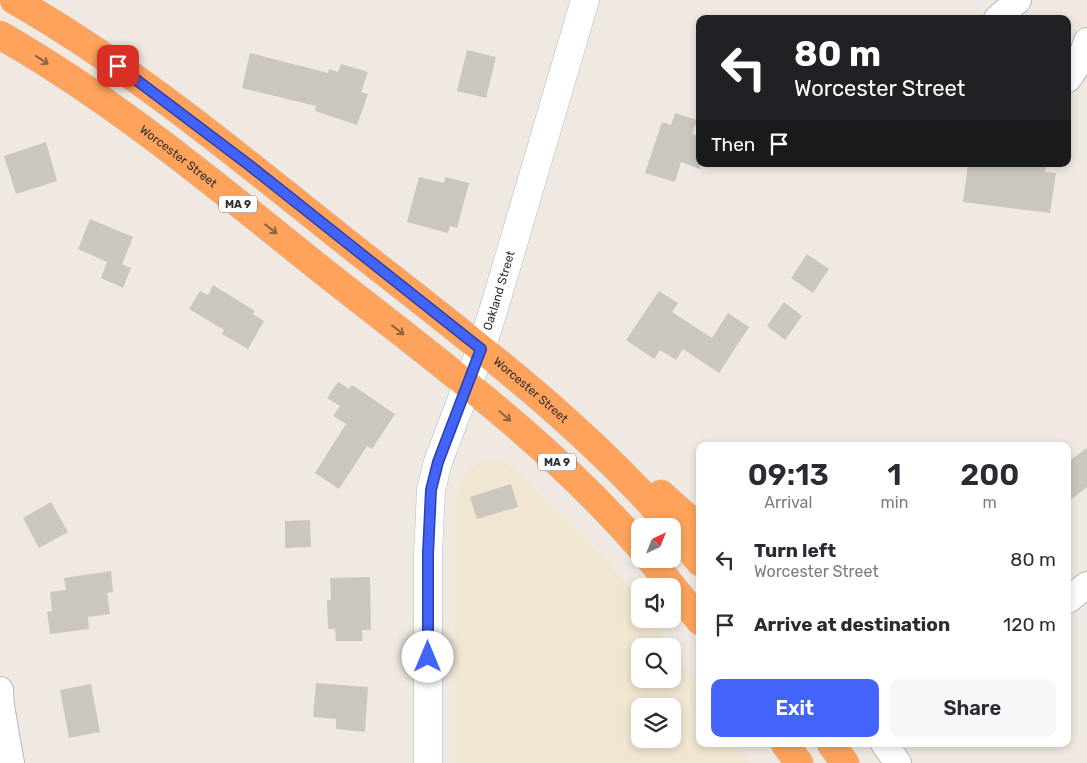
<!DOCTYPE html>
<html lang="en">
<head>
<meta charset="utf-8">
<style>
	:root { --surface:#fff; --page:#f7f7f7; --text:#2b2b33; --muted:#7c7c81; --accent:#4264fb }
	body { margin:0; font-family:Rubik,sans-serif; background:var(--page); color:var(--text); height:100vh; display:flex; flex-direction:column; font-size:19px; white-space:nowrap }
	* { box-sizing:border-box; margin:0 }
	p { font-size:16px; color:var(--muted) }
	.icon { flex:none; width:28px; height:28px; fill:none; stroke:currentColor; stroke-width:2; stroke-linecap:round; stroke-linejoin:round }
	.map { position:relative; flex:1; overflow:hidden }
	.details { position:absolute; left:696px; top:442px; width:375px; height:305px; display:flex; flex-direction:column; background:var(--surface); border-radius:10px; box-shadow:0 2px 8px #0003 }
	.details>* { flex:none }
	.top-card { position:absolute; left:696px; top:15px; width:375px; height:152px; border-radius:10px; box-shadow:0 2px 8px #0003; background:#202124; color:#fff; overflow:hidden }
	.needle { width:32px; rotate:43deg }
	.tools { position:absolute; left:631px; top:518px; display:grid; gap:10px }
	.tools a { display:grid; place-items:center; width:50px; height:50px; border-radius:10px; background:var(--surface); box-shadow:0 2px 8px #0003; font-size:25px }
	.pin { position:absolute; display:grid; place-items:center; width:42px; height:42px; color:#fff; margin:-21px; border-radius:10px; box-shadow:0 2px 8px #0006 }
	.me { position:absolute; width:55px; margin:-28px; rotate:0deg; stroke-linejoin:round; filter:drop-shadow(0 0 4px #0008) }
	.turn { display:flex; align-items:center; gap:18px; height:105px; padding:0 15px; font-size:22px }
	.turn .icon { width:65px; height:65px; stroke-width:2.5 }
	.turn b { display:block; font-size:35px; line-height:42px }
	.then { display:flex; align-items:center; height:48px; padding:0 15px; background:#0003; gap:10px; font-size:19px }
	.eta { display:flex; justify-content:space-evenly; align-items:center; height:85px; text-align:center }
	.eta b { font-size:30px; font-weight:600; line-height:35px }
	.primary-button { display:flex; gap:10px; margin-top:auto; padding:10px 15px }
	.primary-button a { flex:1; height:58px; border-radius:10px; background:var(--accent); color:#fff; font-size:20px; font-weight:600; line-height:58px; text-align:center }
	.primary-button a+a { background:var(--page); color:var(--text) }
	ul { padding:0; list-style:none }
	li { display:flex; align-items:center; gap:15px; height:65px; padding:0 15px }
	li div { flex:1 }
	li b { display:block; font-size:19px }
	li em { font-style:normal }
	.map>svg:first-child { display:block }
	.education { fill:#f0e6d1; fill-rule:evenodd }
	.building { fill:#cbc7bf }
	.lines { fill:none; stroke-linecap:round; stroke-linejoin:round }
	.street-casing { stroke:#b4b7c1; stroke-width:28 }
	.secondary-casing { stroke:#b4b7c1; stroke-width:29 }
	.highway-casing { stroke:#c9c9c9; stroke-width:29 }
	.street { stroke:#fff; stroke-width:26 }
	.secondary { stroke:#fff; stroke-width:28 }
	.highway { stroke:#ffa35c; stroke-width:28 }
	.oneway { stroke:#8c6343 }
	.route-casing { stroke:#2b41a3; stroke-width:12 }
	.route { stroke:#4264fb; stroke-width:9 }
	.labels { text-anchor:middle; stroke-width:4.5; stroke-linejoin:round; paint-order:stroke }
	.shield { fill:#fff; stroke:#6d6d6d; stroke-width:1 }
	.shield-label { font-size:11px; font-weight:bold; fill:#2e2e2e }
	.street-label { font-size:12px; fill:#2e2e2e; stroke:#fff }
</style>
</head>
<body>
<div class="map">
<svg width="1087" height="763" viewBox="0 0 1087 763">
	<rect width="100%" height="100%" fill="#efe9e1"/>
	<!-- education -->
	<path class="education" d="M483,460H496L508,464L572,523L628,586L640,602V619H651L670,646H640V679H672L673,649L700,689V744H738L751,763H455V519L457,497L461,483L470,469ZM640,706H672V739H640Z"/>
	<!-- building -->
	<g class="building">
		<polygon points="467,50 496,57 486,98 457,91"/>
		<polygon points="250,53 328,73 329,69 338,72 341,64 368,72 361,92 368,94 357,125 315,111 316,106 242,88"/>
		<polygon points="675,113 697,120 692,134 700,137 700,169 681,162 675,182 645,173 662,122 671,125"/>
		<polygon points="46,142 57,181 16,194 4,156"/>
		<polygon points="968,164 1046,164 1045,172 1056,173 1050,213 963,202"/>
		<polygon points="419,177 444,183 445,177 469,183 457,228 450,226 448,233 407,222"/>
		<polygon points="90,219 133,237 122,264 131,268 123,288 101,278 107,262 78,249"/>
		<polygon points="807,254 829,269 813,293 791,278"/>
		<polygon points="213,285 255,311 253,314 264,321 248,349 222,334 224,330 189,309 200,291 208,295"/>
		<polygon points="659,291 678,303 672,312 712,338 728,313 749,327 719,373 683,349 676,360 660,350 654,359 626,340"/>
		<polygon points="784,302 802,316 785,340 767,326"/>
		<polygon points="338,382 349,389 352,385 395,414 372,449 367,446 339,489 315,473 346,424 333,416 340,406 327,398"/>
		<polygon points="1087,448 1087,487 1068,502 1068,462"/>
		<polygon points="511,484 518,507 477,519 470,497"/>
		<polygon points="51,502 68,532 39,548 23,518"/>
		<polygon points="310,520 311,547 285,548 285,521"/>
		<polygon points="111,571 113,592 107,593 110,614 88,617 89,629 50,634 47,612 52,611 50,592 66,590 64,578"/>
		<polygon points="370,577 371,630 362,630 363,641 336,641 335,629 328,629 327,600 331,600 330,578"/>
		<polygon points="316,683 368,687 365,732 336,729 336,719 313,717"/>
		<polygon points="91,684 100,732 69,738 60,690"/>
	</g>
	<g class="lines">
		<defs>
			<g id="street">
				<polyline points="997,19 1018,0"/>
				<polyline points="1068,79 1080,61 1087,41"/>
				<polyline points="1068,600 1087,585"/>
				<polyline points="0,690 1,706 11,763"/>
				<polyline points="884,744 898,763"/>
			</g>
			<g id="secondary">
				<path id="s1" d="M428,763V554L431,490L438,462L481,349L495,305L585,0"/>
			</g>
			<g id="highway">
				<path id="s2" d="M14,0C133,68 239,157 346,242C459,331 576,417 671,526"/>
				<path id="s3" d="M0,35C116,101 219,188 323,271C433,358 548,441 640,547"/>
				<polyline points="661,494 700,529"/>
				<polyline points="672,528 700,562"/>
				<polyline points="650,559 700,621"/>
				<polyline points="785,744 799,763"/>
				<polyline points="831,744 845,763"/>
			</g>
		</defs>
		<!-- street casing -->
		<use href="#street" class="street-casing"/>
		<!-- secondary casing -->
		<use href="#secondary" class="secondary-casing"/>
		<!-- highway casing -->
		<use href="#highway" class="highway-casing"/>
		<!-- street -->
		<use href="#street" class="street"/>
		<!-- secondary -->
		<use href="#secondary" class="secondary"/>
		<!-- highway -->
		<use href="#highway" class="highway"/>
	</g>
	<!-- one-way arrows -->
	<defs><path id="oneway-shaft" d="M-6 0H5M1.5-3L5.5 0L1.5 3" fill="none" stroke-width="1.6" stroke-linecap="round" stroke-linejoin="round" transform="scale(1.25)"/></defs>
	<g class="oneway">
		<use href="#oneway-shaft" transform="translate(42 60) rotate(33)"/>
		<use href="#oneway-shaft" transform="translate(271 229) rotate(38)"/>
		<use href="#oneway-shaft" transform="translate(398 330) rotate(38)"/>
		<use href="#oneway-shaft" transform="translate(505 416) rotate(41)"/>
	</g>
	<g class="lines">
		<defs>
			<polyline id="route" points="118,66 249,165 481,349 438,462 431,490 428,554 428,657"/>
		</defs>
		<!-- route casing -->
		<use href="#route" class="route-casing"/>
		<!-- route -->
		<use href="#route" class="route"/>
	</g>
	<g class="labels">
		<!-- shield labels -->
		<g class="shield">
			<rect x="219" y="195.5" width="38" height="17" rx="4"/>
			<rect x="538" y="453.5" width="38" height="17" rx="4"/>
		</g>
		<g class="shield-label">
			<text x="238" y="208">MA 9</text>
			<text x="557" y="466">MA 9</text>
		</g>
		<!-- street labels -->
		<g class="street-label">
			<text dy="4" stroke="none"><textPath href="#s3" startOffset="216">Worcester Street</textPath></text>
			<text dy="4" stroke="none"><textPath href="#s1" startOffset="484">Oakland Street</textPath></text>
			<text dy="4" stroke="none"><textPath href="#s2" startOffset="648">Worcester Street</textPath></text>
		</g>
	</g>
</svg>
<div class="tools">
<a><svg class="needle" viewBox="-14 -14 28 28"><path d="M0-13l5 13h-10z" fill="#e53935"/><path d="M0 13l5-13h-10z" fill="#7c7c81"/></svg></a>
<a><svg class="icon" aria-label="sound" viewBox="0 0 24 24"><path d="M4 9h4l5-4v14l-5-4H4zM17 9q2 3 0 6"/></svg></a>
<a><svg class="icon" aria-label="search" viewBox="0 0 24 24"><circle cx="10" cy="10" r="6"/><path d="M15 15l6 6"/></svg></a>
<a><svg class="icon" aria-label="layers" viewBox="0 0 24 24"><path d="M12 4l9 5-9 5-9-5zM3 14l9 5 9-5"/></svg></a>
</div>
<div class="pin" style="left:118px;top:66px;background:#d93025"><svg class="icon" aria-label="arrive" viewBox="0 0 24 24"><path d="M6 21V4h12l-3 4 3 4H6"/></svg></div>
<svg class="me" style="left:428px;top:657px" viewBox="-20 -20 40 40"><circle r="19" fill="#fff"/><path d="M0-13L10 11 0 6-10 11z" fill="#4264fb"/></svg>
<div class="top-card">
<div class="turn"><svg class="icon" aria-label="left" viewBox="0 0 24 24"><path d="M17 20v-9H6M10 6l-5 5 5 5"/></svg><div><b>80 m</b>Worcester Street</div></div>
<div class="then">Then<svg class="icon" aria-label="arrive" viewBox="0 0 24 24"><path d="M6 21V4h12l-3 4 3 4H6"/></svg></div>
</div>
<section class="details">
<div class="eta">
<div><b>09:13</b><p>Arrival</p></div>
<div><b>1</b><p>min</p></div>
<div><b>200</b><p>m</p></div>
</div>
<ul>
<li><svg class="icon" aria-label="left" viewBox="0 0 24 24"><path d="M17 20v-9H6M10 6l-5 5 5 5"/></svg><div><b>Turn left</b><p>Worcester Street</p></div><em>80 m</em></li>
<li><svg class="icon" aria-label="arrive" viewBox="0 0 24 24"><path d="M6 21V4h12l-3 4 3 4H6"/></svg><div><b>Arrive at destination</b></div><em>120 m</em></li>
</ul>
<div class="primary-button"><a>Exit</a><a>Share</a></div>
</section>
</div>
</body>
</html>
